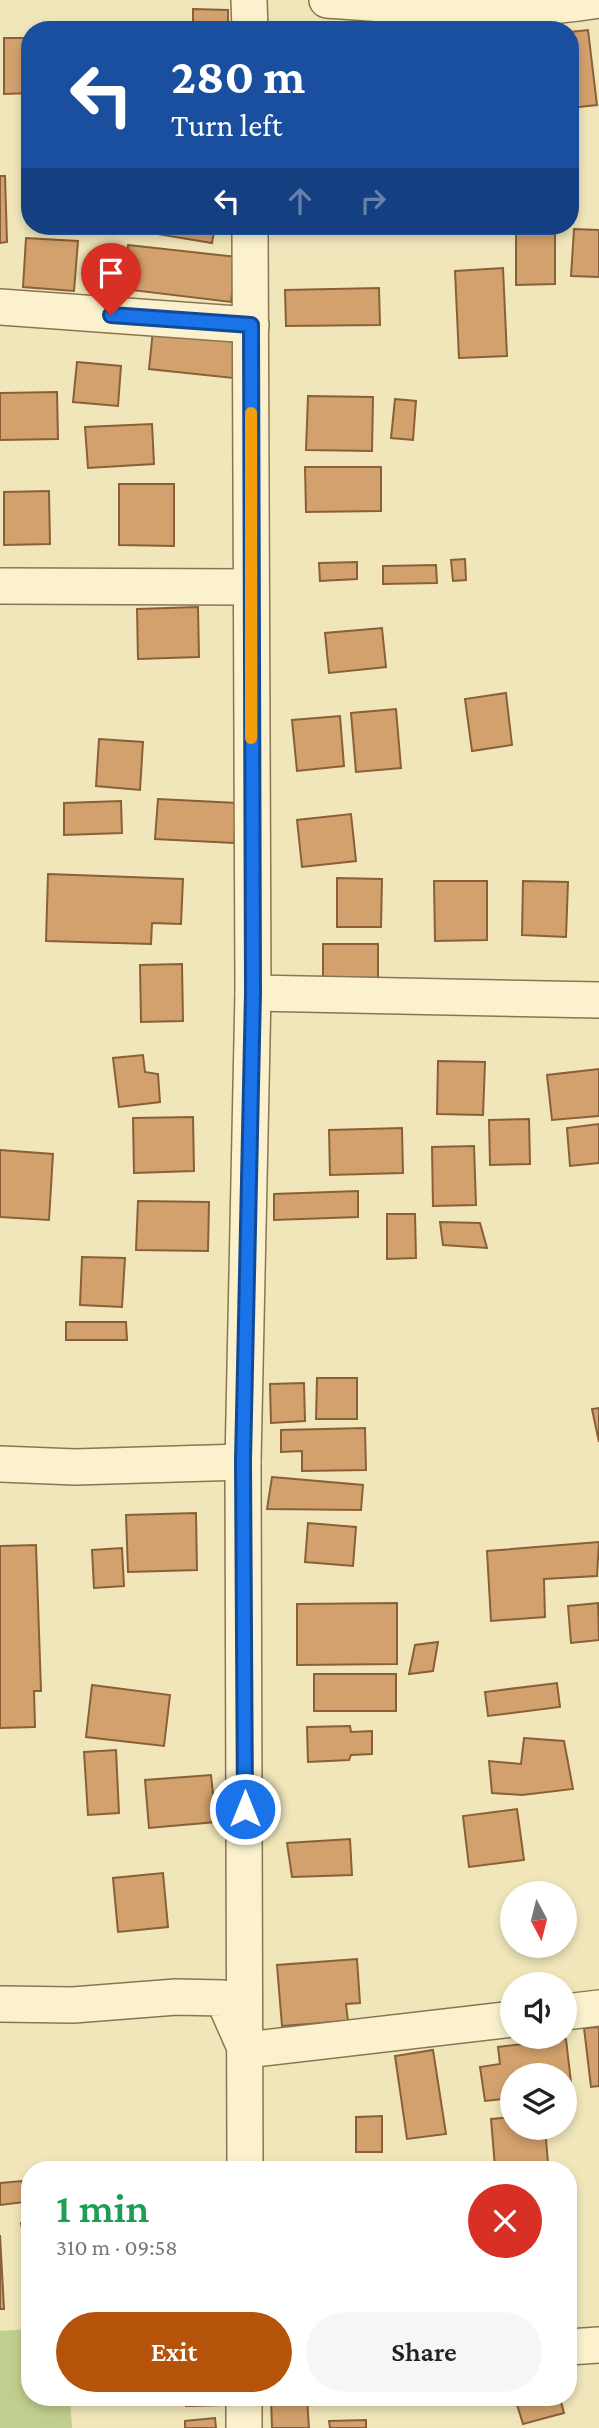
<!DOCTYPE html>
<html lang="en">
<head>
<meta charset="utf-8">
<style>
	:root { --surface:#fff; --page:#f6f6f6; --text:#222; --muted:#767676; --accent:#b45309 }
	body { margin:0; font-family:"Crimson Pro",serif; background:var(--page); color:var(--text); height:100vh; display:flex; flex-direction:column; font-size:26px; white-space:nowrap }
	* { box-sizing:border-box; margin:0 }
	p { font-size:23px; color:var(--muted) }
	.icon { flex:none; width:38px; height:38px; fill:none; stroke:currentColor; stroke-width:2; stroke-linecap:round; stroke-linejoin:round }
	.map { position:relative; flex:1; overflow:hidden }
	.side { position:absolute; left:21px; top:2161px; width:556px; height:245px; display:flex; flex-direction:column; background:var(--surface); border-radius:28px; box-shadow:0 4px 10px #0003 }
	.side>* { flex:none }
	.hud { position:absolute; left:21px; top:21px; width:558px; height:214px; border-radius:28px; box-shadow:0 4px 10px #0003; background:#1a4fa0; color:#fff; overflow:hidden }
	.needle { width:46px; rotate:173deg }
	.controls { position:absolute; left:500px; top:1881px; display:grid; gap:14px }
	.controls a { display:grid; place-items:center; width:77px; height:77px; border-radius:50%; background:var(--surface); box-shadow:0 4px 10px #0003; font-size:35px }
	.pin { position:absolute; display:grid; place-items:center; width:60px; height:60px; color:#fff; margin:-72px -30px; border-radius:50% 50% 50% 0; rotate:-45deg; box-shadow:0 0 7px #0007 }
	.pin .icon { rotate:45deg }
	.me { position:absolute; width:77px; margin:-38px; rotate:0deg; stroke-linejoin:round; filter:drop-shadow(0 0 5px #0008) }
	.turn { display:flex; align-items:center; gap:24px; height:147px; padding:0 35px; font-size:32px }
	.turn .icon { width:91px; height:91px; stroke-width:2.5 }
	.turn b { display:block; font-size:49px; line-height:60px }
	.lanes { display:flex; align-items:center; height:66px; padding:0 35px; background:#0003; justify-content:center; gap:35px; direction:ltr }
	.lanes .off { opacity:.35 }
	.round { display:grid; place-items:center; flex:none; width:74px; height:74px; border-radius:37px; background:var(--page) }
	.overview { display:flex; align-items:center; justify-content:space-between; height:119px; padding:0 35px }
	h1 { font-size:42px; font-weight:600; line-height:52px; color:#1e9e55 }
	.primary-button { display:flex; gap:14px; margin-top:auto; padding:14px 35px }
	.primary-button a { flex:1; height:80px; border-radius:42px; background:var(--accent); color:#fff; font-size:28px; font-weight:600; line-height:80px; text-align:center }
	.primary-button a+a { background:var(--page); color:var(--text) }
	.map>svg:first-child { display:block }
	.green { fill:#c1cf8e }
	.building { fill:#d2a16d; stroke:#896037; stroke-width:2 }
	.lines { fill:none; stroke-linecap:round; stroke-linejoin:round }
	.minor-casing { stroke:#897553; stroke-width:38 }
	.minor { stroke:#fbf2cd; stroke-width:35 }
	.route-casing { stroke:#114b97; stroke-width:18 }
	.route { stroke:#1a73e8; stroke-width:12 }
	.slow { stroke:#f59e0b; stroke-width:12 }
</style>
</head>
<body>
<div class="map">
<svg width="599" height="2428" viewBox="0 0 599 2428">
	<rect width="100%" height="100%" fill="#f1e6ba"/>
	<!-- green -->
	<polygon class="green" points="30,2329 30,2398 70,2398 72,2428 0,2428 0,2331"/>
	<!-- building -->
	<g class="building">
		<polygon points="193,9 228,10 228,29 193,29"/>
		<polygon points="588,30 597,105 570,108 570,32"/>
		<polygon points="4,38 30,38 30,93 4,94"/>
		<rect x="570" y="134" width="5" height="54"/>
		<polygon points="0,176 5,176 7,242 0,243"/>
		<polygon points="158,226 215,226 212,243 157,234"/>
		<polygon points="574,229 599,230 599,277 571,276"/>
		<polygon points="555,233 555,284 516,285 516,234"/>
		<polygon points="26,238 78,241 74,291 23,287"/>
		<polygon points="128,245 237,257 231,302 123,289"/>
		<polygon points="503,268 507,356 459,358 455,271"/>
		<polygon points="379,288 380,325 286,326 285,290"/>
		<polygon points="153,330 237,339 233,378 149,369"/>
		<polygon points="77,362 121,366 118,406 73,402"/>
		<polygon points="57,392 58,439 0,440 0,393"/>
		<polygon points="308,396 373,397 372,451 306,450"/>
		<polygon points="395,399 416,401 413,440 391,438"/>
		<polygon points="152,424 154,464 88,468 85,427"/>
		<polygon points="305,467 381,467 381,511 306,512"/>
		<polygon points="119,484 174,484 174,546 119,545"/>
		<polygon points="49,491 50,544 4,545 4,492"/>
		<polygon points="465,559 466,580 453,581 451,560"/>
		<polygon points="357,562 357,579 320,581 319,563"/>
		<polygon points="436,565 437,583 383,584 383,566"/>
		<polygon points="198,607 199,657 138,659 137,609"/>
		<polygon points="382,628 386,667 329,673 325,633"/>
		<polygon points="506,693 512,745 472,751 465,699"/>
		<polygon points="396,709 401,768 356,772 351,713"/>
		<polygon points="340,716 344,766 297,771 292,720"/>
		<polygon points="99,739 143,742 140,790 96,786"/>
		<polygon points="158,799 237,803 234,843 155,839"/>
		<polygon points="121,801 122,833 64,835 64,803"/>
		<polygon points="351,814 356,861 302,867 297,820"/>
		<polygon points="48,874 183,879 181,924 152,923 151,944 46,941"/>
		<polygon points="337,878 382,879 381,927 337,927"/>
		<polygon points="434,881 487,881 487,940 435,941"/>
		<polygon points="523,881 568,882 566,937 522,935"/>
		<rect x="323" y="944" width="55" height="43"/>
		<polygon points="182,964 183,1021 141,1022 140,965"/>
		<polygon points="143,1055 145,1072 158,1074 160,1102 119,1107 113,1058"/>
		<polygon points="438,1061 485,1062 483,1115 437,1114"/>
		<polygon points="599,1069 599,1116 552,1120 547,1075"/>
		<polygon points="193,1117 194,1171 134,1173 133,1118"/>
		<polygon points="529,1119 530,1164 490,1165 489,1120"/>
		<polygon points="599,1124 599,1163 570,1166 567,1128"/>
		<polygon points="402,1128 403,1173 330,1175 329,1130"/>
		<polygon points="474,1146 476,1205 433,1206 432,1147"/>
		<polygon points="0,1150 53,1154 49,1220 0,1217"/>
		<polygon points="358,1191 358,1217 274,1220 274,1194"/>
		<polygon points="138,1201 209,1202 208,1251 136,1250"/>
		<polygon points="387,1214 415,1214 416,1258 387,1259"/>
		<polygon points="440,1222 480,1223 487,1248 443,1245"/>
		<polygon points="82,1257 125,1258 122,1307 80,1305"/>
		<polygon points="66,1322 126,1322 127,1340 66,1340"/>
		<polygon points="317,1378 357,1378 357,1419 316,1419"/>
		<polygon points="304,1383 305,1421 271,1423 270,1384"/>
		<polygon points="599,1408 599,1442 592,1409"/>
		<polygon points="365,1428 366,1470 302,1471 302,1451 281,1452 281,1430"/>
		<polygon points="272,1477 363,1485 361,1510 267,1509"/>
		<polygon points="196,1513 197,1570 128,1572 126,1515"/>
		<polygon points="308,1523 356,1527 353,1566 305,1562"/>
		<polygon points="599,1542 597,1576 544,1579 545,1617 491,1621 487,1551"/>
		<polygon points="36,1545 41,1691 34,1691 35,1727 0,1728 0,1546"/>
		<polygon points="122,1548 124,1586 94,1588 92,1550"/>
		<polygon points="397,1603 397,1664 297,1665 297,1604"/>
		<polygon points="598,1603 599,1640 571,1643 568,1606"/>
		<polygon points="438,1642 433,1671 409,1674 415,1645"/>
		<rect x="314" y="1674" width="82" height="37"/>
		<polygon points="557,1683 560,1707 488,1716 485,1692"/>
		<polygon points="92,1685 170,1695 164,1746 86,1737"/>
		<polygon points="350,1726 351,1732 372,1731 372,1754 351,1755 349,1760 308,1762 307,1727"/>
		<polygon points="524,1738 564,1741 573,1789 522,1795 492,1793 489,1761 521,1764"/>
		<polygon points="116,1750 119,1813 88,1815 84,1752"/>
		<polygon points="211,1775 216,1822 149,1828 145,1780"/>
		<polygon points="517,1809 524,1860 469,1867 463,1816"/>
		<polygon points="350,1839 352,1875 292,1877 287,1843"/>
		<polygon points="163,1873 168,1927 118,1932 113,1878"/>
		<polygon points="357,1959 360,2003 346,2004 348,2021 282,2026 277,1965"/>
		<polygon points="599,2027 599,2086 591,2087 584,2028"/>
		<polygon points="566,2039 572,2091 565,2092 565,2076 513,2076 513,2098 485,2101 480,2067 500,2064 498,2047"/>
		<polygon points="433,2050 446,2134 407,2139 395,2056"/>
		<polygon points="382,2116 382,2152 356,2152 356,2117"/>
		<polygon points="513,2117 513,2128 545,2128 548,2163 495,2167 491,2119"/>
		<polygon points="405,2164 406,2170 367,2169"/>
		<polygon points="22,2181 25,2202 0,2205 0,2183"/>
		<polygon points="30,2221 30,2268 29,2268 21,2223"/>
		<polygon points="0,2235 4,2309 0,2309"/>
		<polygon points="185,2398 224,2398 224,2405 186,2406"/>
		<polygon points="271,2398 307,2398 309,2428 272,2428"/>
		<polygon points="456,2398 505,2398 505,2401 456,2404"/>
		<polygon points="515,2398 560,2398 564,2413 523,2424"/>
		<polygon points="215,2418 216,2428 185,2428 185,2421"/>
		<polygon points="366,2420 366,2428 330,2428 329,2421"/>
	</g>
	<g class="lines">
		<defs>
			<g id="minor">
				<polyline points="249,0 250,30"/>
				<path d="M327,0C418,7 509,15 599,0"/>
				<polyline points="0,307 251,325"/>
				<polyline points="0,586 250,587"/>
				<polyline points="253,993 599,1000"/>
				<polyline points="0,1464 75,1467 243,1462"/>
				<polyline points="0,2004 73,2005 176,1997 223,1998 246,2050 513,2019"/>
				<polyline points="565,2012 599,2008"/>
				<polyline points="245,2170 243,1462 253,993 250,226"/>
				<polyline points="569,2347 599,2345"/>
				<polyline points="244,2428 244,2398"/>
			</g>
		</defs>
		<!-- minor casing -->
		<use href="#minor" class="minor-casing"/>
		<!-- minor -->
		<use href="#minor" class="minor"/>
	</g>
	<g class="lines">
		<defs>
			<polyline id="route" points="111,315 251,325 253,993 243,1461 245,1809"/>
		</defs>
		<!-- route casing -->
		<use href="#route" class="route-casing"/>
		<!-- route -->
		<use href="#route" class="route"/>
		<!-- slow -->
		<polyline class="slow" points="251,413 251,738"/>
	</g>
</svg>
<div class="controls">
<a><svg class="needle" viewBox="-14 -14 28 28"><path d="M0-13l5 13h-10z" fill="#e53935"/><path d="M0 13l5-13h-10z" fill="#767676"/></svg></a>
<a><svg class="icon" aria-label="sound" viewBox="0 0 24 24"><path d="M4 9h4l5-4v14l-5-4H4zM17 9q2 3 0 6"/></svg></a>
<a><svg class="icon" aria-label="layers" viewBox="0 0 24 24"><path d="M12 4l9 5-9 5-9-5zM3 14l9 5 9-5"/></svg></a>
</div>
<div class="pin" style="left:111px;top:315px;background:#d93025"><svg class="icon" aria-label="arrive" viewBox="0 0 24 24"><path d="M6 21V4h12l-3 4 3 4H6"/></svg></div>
<svg class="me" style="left:245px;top:1809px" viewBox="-20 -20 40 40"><circle r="17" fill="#1a73e8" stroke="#fff" stroke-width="3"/><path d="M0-11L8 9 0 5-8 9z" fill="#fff"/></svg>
<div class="hud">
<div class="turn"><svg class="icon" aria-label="left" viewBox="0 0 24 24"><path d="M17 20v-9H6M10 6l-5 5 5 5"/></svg><div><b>280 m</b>Turn left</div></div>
<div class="lanes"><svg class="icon" aria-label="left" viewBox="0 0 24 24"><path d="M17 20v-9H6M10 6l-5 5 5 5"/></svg><svg class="icon off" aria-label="ahead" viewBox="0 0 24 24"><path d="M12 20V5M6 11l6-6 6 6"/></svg><svg class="icon off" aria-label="right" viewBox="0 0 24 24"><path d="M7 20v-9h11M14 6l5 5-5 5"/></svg></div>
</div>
<section class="side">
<div class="overview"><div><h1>1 min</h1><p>310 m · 09:58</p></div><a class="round" style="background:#d93025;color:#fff"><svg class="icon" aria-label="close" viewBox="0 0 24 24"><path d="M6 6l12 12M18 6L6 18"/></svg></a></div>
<div class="primary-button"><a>Exit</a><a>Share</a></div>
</section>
</div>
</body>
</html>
